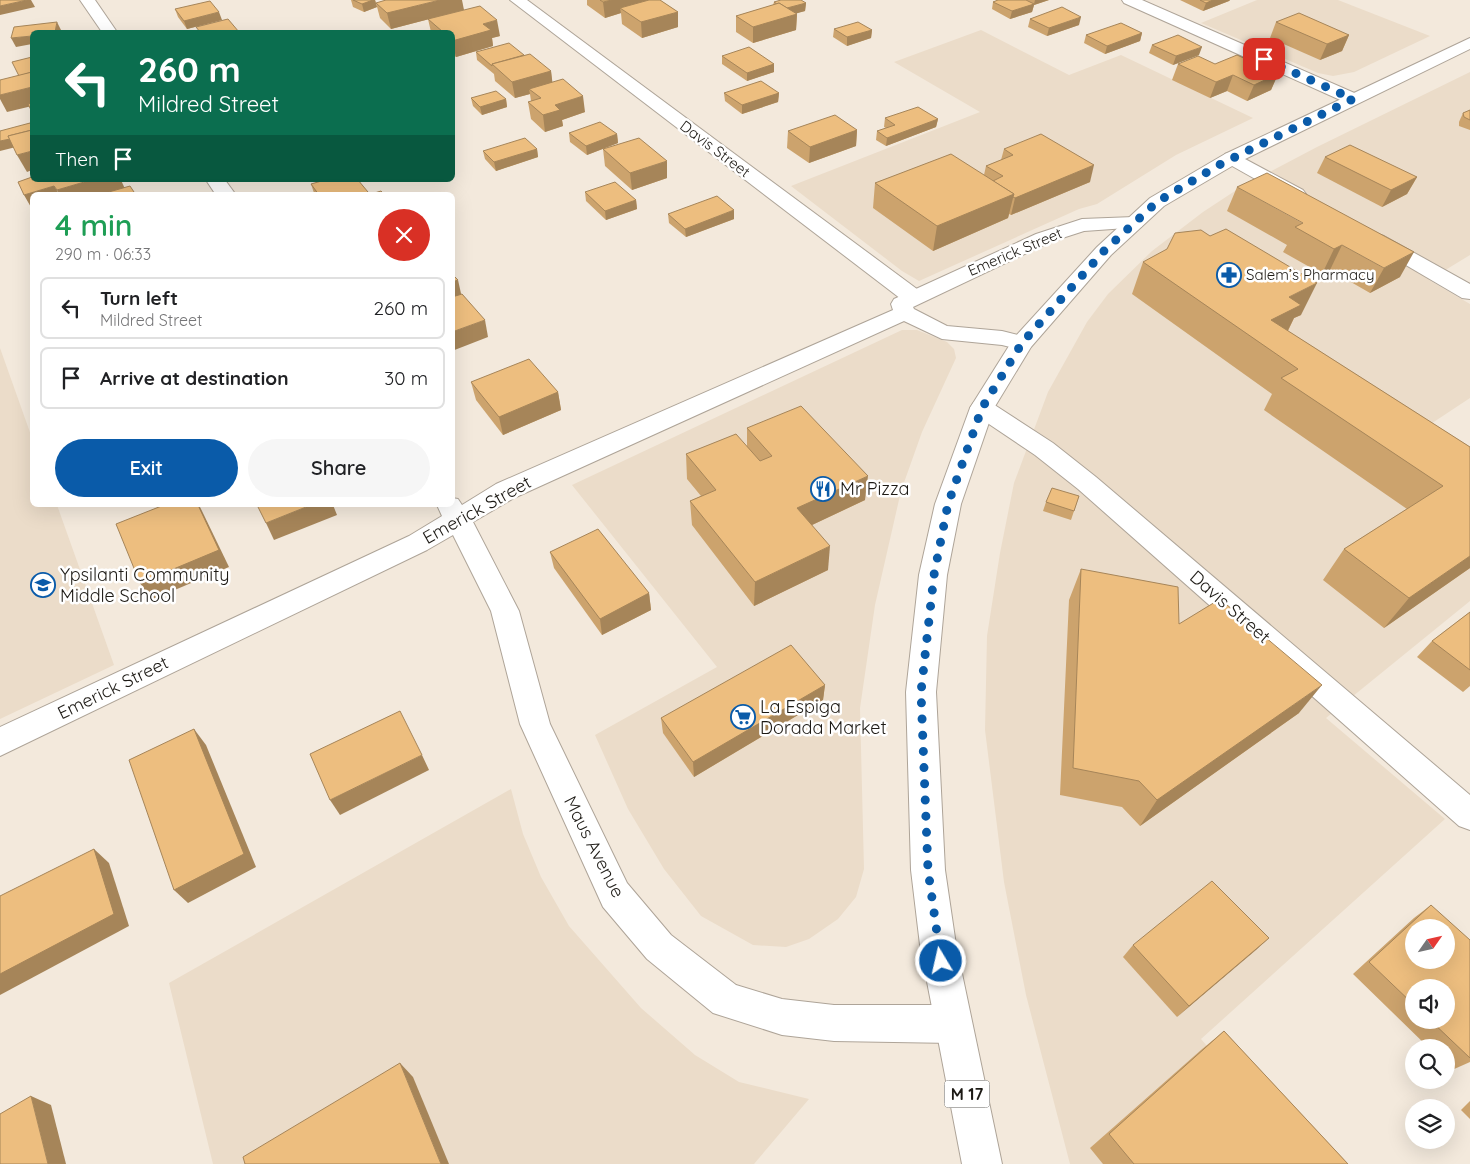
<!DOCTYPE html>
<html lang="en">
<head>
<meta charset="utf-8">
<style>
	:root { --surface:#fff; --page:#f6f6f6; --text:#202124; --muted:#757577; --line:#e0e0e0; --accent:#0a5ba9 }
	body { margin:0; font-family:Quicksand,sans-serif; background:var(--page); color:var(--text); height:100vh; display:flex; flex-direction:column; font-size:19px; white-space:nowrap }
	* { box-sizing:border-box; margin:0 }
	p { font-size:16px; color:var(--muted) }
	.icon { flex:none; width:28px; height:28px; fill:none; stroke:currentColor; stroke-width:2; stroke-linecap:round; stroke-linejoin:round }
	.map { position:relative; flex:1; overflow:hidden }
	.panel { position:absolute; left:30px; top:192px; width:425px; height:315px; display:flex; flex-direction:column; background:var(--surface); border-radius:8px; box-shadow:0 5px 20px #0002 }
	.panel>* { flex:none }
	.hud { position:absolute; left:30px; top:30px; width:425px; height:152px; border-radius:8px; box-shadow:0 5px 20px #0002; background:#0b6e4f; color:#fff; overflow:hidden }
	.needle { width:32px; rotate:56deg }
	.tools { position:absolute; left:1405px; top:919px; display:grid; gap:10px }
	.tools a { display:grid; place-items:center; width:50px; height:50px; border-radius:50%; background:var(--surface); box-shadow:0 5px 20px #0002; font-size:25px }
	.pin { position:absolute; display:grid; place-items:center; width:42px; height:42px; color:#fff; margin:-21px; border-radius:10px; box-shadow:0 2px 8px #0006 }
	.me { position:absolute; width:55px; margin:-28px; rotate:351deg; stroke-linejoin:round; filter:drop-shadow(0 0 4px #0008) }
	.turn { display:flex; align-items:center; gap:18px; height:105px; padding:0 25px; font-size:22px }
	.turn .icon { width:65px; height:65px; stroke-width:2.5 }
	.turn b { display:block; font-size:35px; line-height:42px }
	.then { display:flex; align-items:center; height:48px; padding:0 25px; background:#0003; gap:10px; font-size:19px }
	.round { display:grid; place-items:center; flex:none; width:52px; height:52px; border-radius:26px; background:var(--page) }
	.headline { display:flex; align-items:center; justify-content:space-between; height:85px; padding:0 25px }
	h1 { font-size:30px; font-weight:600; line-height:38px; color:#1e9e55 }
	.button { display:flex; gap:10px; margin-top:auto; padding:10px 25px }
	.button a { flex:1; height:58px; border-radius:30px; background:var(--accent); color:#fff; font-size:20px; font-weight:600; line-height:58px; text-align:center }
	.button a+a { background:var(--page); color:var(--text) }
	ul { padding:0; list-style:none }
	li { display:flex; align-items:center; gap:15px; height:62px; margin:0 10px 8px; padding:0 15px; border:2px solid var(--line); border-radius:8px }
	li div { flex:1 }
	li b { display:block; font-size:19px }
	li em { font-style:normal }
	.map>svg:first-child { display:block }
	.built { fill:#ebdcc9 }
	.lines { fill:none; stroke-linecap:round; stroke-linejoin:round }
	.street-casing { stroke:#aea498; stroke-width:2 }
	.secondary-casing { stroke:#aea498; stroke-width:2 }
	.primary-casing { stroke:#aea498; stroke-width:2 }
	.street { fill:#fff; fill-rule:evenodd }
	.secondary { fill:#fff; fill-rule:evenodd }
	.primary { fill:#fff; fill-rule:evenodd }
	.wall { fill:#cca36d; fill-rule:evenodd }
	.shaded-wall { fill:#a68559 }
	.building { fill:#edbe7f; stroke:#a68559; fill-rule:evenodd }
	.route { stroke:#0a5ba9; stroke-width:9; stroke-dasharray:0 16.2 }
	.labels { text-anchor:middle; stroke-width:5; stroke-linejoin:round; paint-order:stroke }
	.far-street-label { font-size:15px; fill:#1d1a15; stroke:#fff }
	.far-poi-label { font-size:15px; fill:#1d1a15; stroke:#fff; text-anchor:start }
	.shield { fill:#fff; stroke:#615f5b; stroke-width:1 }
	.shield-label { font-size:16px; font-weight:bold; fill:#1d1a15 }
	.poi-label { font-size:18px; fill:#1d1a15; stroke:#fff; text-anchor:start }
	.street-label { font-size:18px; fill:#1d1a15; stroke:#fff }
</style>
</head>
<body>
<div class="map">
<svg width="1470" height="1164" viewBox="0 0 1470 1164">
	<rect width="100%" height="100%" fill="#f3e9dc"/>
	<!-- built -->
	<g class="built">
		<polygon points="1257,0 1338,0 1430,36 1354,72 1333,76 1318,73 1201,23"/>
		<polygon points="981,30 1069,75 1121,55 1253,118 1176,155 1097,204 1079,209 919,281 902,271 791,186 980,112 894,62"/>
		<polygon points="1470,72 1470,255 1429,280 1470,304 1470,398 1402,443 1470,490 1470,601 1326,718 1445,819 1201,1039 1308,1164 1070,1164 1026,995 1004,882 985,730 987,636 1000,553 1014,483 1048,392 1087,322 1108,294 1152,251 1203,212 1241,187 1317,147"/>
		<polygon points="902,330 917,330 947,342 954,349 956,358 922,432 901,491 875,605 860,708 864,869 856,897 838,919 809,939 786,947 753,945 701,916 664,869 628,809 595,735 717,667 572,485"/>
		<polygon points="0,348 32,438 32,505 57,505 114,665 0,719"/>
		<polygon points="511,789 523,834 541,877 569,926 641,1008 695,1055 739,1082 809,1099 754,1164 213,1164 169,983"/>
	</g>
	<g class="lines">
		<defs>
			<g id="street">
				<polygon points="510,0 527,0 921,292 924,297 921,302 913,303 905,302"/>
				<polygon points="1122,0 1142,0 1359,95 1362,99 1359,103 1347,103 1124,3"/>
				<polygon points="1232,152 1303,190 1306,194 1303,198 1289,198 1225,162 1223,158 1225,154"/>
				<polygon points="1377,234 1384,236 1470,284 1470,299 1462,298 1370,244 1367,240 1370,236"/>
				<polygon points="982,400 990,402 1053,443 1096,477 1470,795 1470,830 1459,826 1078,489 1035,455 974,414 970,408 974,402"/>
			</g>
			<g id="secondary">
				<polygon points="80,0 95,0 117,32 102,32"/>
				<polygon points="206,180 225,180 236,195 216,195"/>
				<polygon points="1134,217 1141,219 1144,223 1141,227 1084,231 1050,242 913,307 914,309 947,326 1002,331 1030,338 1033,343 1030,348 1022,350 1002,345 942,339 904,321 514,498 473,522 519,611 550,724 627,883 671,935 736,985 782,999 834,1005 953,1005 966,1011 972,1024 966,1037 953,1043 834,1041 782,1035 713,1013 647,959 603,907 520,724 491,611 453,535 427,550 0,756 0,727 409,536 442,516 437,505 452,505 452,498 458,499 462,505 496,484 893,310 891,304 894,299 1036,234 1082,219"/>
			</g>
			<polygon id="primary" points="1470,38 1470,49 1239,162 1164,206 1111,255 1031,347 994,408 961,504 947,575 936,692 945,870 956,945 1002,1164 962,1164 920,945 911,870 906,692 919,575 935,504 970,408 1014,338 1097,247 1150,198 1225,154"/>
		</defs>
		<!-- street casing -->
		<use href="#street" class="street-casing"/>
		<!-- secondary casing -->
		<use href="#secondary" class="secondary-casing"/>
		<!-- primary casing -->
		<use href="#primary" class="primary-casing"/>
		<!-- street -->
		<use href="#street" class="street"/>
		<!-- secondary -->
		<use href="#secondary" class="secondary"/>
		<!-- primary -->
		<use href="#primary" class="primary"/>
	</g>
	<!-- wall -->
	<g class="wall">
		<polygon points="351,0 375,0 377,7 364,12 353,7"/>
		<polygon points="587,0 660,0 678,12 678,27 642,38 622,24 621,13 605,18 587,5"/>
		<polygon points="998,0 1049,0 1034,5 1032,12 1010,19 992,9 993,2"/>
		<polygon points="1180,0 1230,0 1229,1 1203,11"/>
		<polygon points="774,2 806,3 805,11 796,13 797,14 796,30 753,43 736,32 736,16 773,5"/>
		<polygon points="376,3 464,10 391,29 380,18"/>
		<polygon points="175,9 222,20 187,29 178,17"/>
		<polygon points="428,19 500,36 492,38 493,46 456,57 452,54 452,32 431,32"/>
		<polygon points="1030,19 1079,25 1047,36 1028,27"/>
		<polygon points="1276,22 1349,35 1342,51 1320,60 1270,38"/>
		<polygon points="834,29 872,30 871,38 847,46 833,37"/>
		<polygon points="1142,33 1140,41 1105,54 1084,43 1086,35"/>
		<polygon points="1152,45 1199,55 1173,65 1149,53"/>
		<polygon points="476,52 524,55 551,71 552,82 585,112 562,120 563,126 545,132 531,119 528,102 531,101 530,94 515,98 495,81 494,74 477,60"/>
		<polygon points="722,56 774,64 774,72 747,81 722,64"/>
		<polygon points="1178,64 1215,64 1278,74 1271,90 1247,101 1227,91 1210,98 1172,80"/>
		<polygon points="724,93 779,93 778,102 742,114 725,101"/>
		<polygon points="471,98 506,99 507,107 482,115 473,106"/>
		<polygon points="1470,110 1470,130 1459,126 1459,122 1463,113"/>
		<polygon points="885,118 938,119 936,127 886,146 876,140 877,131 886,128 884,127"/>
		<polygon points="857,130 856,146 809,163 787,148 788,131"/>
		<polygon points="569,133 617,134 618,143 587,155 570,142"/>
		<polygon points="537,149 538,157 496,171 485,159 483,151"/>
		<polygon points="603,149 667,178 632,190 605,166"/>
		<polygon points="1004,149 1090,182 1011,215 1009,214 1008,218 933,251 873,208 875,183 984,175 986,166 1001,160"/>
		<polygon points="1325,157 1417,177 1407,194 1382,207 1317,173"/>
		<polygon points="311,184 368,192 369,195 385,195 316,195 314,193"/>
		<polygon points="1237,187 1400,277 1370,293 1330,270 1322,274 1283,252 1287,245 1227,211"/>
		<polygon points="585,192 636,200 637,209 606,220 586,201"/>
		<polygon points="668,214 734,219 686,237 669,223"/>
		<polygon points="1143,262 1301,315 1294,318 1288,331 1470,447 1470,568 1384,628 1323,580 1344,549 1407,509 1264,410 1272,394 1132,294"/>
		<polygon points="471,382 558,392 561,410 503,435 476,400"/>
		<polygon points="747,428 865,500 812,525 828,570 754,606 692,525 690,501 701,496 687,479 686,454 747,446"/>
		<polygon points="1079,496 1071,520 1043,511 1046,502"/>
		<polygon points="550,552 649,593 651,610 602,635 554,568"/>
		<polygon points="1081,569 1179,624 1299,713 1140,826 1122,807 1060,795 1069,600"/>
		<polygon points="1470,612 1470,686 1463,692 1417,657 1432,641"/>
		<polygon points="825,685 823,700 694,777 663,733 661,718"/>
		<path d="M1431,905L1470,1058V1062L1452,1070L1446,1064V1048H1429L1353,974L1414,918ZM1414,988L1446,1020H1414Z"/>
		<polygon points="1269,938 1177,1017 1123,957 1133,945"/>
		<polygon points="1224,1031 1348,1164 1103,1164 1090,1148 1201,1050"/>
		<polygon points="1470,1101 1470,1119 1461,1110"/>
	</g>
	<!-- shaded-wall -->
	<g class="shaded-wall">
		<polygon points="27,0 31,0 35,7 0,15 0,6"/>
		<polygon points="373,0 375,0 377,7 364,12 362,4"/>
		<polygon points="440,0 462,0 464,10 391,29 387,13"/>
		<polygon points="612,0 649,0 620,8 621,13 605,18 603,2"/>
		<polygon points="1035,0 1049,0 1034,5 1032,12 1010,19 1012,11 1034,4"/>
		<polygon points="1213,0 1230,0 1229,1 1203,11 1206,3"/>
		<polygon points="806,3 805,11 784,17 784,9"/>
		<polygon points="219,12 222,20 187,29 184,21"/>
		<polygon points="678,12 678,27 642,38 641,22"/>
		<polygon points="797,14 796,30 753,43 753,27"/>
		<polygon points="1081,17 1079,25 1047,36 1049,28"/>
		<polygon points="497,20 500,36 492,38 493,46 456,57 452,41 483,24"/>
		<polygon points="57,22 61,30 60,32 55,32"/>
		<polygon points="872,30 871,38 847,46 847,37"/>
		<polygon points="1142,33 1140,41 1105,54 1107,46"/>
		<polygon points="1349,35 1342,51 1320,60 1327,44"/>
		<polygon points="32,36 32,44 16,47 11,38"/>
		<polygon points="1202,47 1199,55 1173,65 1176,56"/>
		<polygon points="774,64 774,72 747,81 747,73"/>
		<polygon points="551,71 553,87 529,89 530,94 515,98 512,82"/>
		<polygon points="1278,74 1271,90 1247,101 1254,85"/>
		<polygon points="1233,75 1227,91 1210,98 1216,82"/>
		<polygon points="32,87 32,106 7,112 0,99 0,95"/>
		<polygon points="779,93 778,102 742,114 742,105"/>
		<polygon points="583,96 585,112 562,120 563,126 545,132 543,115 555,105"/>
		<polygon points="506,99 507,107 482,115 480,107"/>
		<polygon points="938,119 936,127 886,146 887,138"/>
		<polygon points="857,130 856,146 809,163 810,147"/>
		<polygon points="32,133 32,143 0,151 0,141"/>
		<polygon points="617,134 618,143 587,155 586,146"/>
		<polygon points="537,149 538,157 496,171 494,162"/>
		<polygon points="32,151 32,170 27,172 17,155"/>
		<polygon points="667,161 667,178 632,190 630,173"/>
		<polygon points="1094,165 1090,182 1011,215 1015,198"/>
		<polygon points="1417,177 1407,194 1382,207 1391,190"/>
		<polygon points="91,180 121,180 125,189 107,195 60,195 57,190"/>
		<polygon points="54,186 60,195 32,195 32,209 24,195"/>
		<polygon points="368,192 369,195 359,195"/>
		<polygon points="1014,194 1008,218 933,251 937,226"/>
		<polygon points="636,200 637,209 606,220 605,211"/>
		<polygon points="734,210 734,219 686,237 685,229"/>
		<polygon points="1342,245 1330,270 1322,274 1334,249"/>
		<polygon points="1414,252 1400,277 1370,293 1384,268"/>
		<polygon points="458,280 462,298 452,301 452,282"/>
		<polygon points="1317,283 1301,315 1294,318 1285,336 1271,320 1289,297"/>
		<polygon points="485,320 488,337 452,351 452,332"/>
		<polygon points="558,392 561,410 503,435 499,417"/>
		<polygon points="868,476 865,500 795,533 797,508"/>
		<polygon points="198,505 199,505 202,511 229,567 151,600 140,583"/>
		<polygon points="311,505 333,505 337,515 274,540 266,523"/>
		<polygon points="830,546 828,570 754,606 755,582"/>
		<polygon points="1470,556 1470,568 1384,628 1409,598"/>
		<polygon points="649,593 651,610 602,635 600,619"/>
		<polygon points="825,685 823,700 694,777 693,762"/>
		<polygon points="1322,685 1299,713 1140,826 1157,800"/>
		<polygon points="194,729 206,745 256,867 188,903 174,890"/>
		<polygon points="422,755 429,770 340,815 330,800"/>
		<polygon points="94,849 109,863 129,926 0,995 0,974"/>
		<polygon points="1269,938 1256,950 1177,1017 1189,1006"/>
		<polygon points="400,1063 413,1077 449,1164 441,1164"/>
		<polygon points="31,1096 51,1105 66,1164 48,1164"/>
	</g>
	<!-- building -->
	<g class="building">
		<polygon points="0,0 27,0 0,6"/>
		<polygon points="353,0 373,0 362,4"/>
		<polygon points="386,0 440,0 387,13 376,3"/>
		<polygon points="600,0 612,0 603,2"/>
		<polygon points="649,0 660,0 678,12 641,22 620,8"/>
		<polygon points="781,0 801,0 806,3 787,8 779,3 777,4 774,2"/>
		<polygon points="998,0 1026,0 1034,4 1012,11 993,2"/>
		<polygon points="1200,0 1213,0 1206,3"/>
		<polygon points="210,1 219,12 184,21 175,9"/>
		<polygon points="779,3 797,14 753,27 736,16"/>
		<polygon points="480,6 497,20 483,24 491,30 452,41 452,32 443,32 428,19"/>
		<polygon points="1062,7 1081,17 1049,28 1030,19"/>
		<polygon points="1299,13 1349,35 1327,44 1276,22"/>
		<polygon points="228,19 239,32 200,32 196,27"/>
		<polygon points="57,22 55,32 32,32 32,36 11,38 14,27"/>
		<polygon points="858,22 872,30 847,37 834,29"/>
		<polygon points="1121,23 1142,33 1107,46 1086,35"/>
		<polygon points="1178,35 1202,47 1176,56 1152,45"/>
		<polygon points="509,43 524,55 492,64 492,66 476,52"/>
		<polygon points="749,47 774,64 747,73 722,56"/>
		<polygon points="530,54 551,71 512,82 492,64"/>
		<polygon points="1237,55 1278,74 1254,85 1233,75 1216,82 1178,64 1198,56 1215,64"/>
		<polygon points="32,57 32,72 19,76 12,62"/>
		<polygon points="32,72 32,87 0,95 0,80"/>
		<polygon points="563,79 583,96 555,105 560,110 543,115 528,102 541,98 529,89"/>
		<polygon points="761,81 779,93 742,105 724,93"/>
		<polygon points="496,91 506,99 480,107 471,98"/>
		<polygon points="32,103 32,112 28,104"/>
		<polygon points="918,107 938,119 887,138 877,131 895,125 885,118"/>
		<polygon points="1470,110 1470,120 1464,117 1463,113"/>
		<polygon points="835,115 857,130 810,147 788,131"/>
		<polygon points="600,122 617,134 586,146 569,133"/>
		<polygon points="30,123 32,128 32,130 8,136 10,139 0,141 0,131"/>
		<polygon points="32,130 32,151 17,155 8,136"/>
		<polygon points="1041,134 1094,165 1015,198 1013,197 1014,194 993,181 1003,176 986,166 1013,155 1004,149"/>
		<polygon points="525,138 537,149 494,162 483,151"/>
		<polygon points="639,138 667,161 630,173 603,149"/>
		<polygon points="1350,145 1417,177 1391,190 1325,157"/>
		<polygon points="951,154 1014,194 937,226 875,183"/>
		<polygon points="1267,173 1414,252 1384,268 1342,245 1334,249 1295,227 1303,223 1237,187"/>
		<polygon points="32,177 32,180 91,180 57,190 54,186 24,195 18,182"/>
		<polygon points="325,180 358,180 368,192 359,195 319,195 311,184"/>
		<polygon points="615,182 636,200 605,211 585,192"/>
		<polygon points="130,186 136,195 98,195"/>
		<polygon points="381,191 385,195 368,195"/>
		<polygon points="717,196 734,210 685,229 668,214"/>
		<polygon points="1226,229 1317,283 1289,297 1301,305 1271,320 1470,447 1470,556 1409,598 1344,549 1443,486 1281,378 1298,369 1143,262 1167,249 1175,233 1201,230 1210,236"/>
		<polygon points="452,274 458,280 452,282"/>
		<polygon points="462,294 485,320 452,332 452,297"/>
		<polygon points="529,359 558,392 499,417 471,382"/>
		<polygon points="801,406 868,476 797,508 830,546 755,582 690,501 716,490 686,454 736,434 760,461 772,456 747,428"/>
		<polygon points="1052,488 1079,496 1074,511 1046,502"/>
		<polygon points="164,505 198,505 219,550 140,583 116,524"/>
		<polygon points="257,505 311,505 266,523"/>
		<polygon points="598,529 649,593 600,619 550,552"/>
		<polygon points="1081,569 1178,587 1179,624 1220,599 1322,685 1157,800 1139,781 1073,768"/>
		<polygon points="1470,612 1470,670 1432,641"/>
		<polygon points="791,645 825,685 693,762 661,718"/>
		<polygon points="400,711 422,755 330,800 310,754"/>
		<polygon points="194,729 244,854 174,890 129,760"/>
		<polygon points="94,849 114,914 0,974 0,896"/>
		<polygon points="1212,881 1269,938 1189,1006 1133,945"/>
		<path d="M1431,905L1470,940V1058L1430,1020H1446V988H1414V1005L1369,962ZM1414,928H1446V960H1414Z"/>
		<polygon points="1224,1031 1348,1164 1134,1164 1109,1134"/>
		<polygon points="400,1063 441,1164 245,1164 243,1157"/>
		<polygon points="31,1096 48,1164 0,1164 0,1114"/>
	</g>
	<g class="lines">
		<!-- route -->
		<polyline class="route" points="941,961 928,870 921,692 934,575 948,504 982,408 1022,343 1104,251 1157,202 1219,165 1353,99 1264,59"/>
	</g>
	<!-- icons -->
	<defs>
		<symbol id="pharmacy-ring" viewBox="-11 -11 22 22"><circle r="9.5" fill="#fff" stroke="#0a5ba9" stroke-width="1.5"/><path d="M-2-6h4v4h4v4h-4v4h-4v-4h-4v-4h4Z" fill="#0a5ba9"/></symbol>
		<symbol id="restaurant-ring" viewBox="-11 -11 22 22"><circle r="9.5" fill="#fff" stroke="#0a5ba9" stroke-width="1.5"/><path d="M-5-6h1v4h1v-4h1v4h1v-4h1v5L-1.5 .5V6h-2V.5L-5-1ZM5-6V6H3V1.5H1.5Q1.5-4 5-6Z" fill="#0a5ba9"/></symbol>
		<symbol id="school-ring" viewBox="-11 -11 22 22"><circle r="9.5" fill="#fff" stroke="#0a5ba9" stroke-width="1.5"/><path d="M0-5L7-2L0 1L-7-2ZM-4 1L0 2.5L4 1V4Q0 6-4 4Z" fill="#0a5ba9"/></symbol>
		<symbol id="supermarket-ring" viewBox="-11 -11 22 22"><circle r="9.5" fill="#fff" stroke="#0a5ba9" stroke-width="1.5"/><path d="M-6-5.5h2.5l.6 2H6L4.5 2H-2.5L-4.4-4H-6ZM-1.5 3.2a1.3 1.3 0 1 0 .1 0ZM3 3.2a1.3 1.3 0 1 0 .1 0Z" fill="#0a5ba9"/></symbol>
	</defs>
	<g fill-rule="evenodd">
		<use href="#pharmacy-ring" x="1215" y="261" width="28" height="28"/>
		<use href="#restaurant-ring" x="809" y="475" width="28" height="28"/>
		<use href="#school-ring" x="29" y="571" width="28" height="28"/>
		<use href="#supermarket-ring" x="729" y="703" width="28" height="28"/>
	</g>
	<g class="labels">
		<!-- far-street labels -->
		<g class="far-street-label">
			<text transform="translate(715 149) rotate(37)" y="5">Davis Street</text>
			<text transform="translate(1015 252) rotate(-23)" y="5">Emerick Street</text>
		</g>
		<!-- far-poi labels -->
		<g class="far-poi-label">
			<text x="1246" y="280">Salem’s Pharmacy</text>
		</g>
		<!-- shield labels -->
		<rect class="shield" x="944.5" y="1080.5" width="45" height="27" rx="4"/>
		<g class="shield-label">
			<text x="967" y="1100">M 17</text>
		</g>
		<!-- poi labels -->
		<g class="poi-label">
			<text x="840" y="495">Mr Pizza</text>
			<text x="60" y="581">Ypsilanti Community<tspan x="60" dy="21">Middle School</tspan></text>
			<text x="760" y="713">La Espiga<tspan x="760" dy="21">Dorada Market</tspan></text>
		</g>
		<!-- street labels -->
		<g class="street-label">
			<text transform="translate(477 510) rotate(-29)" y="6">Emerick Street</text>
			<text transform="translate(1230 607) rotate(41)" y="6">Davis Street</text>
			<text transform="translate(113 688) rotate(-26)" y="6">Emerick Street</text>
			<text transform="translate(594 847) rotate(63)" y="6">Maus Avenue</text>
		</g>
	</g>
</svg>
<div class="tools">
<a><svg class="needle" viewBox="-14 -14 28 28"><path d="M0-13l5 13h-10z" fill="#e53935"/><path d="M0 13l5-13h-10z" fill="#757577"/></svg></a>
<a><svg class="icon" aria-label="sound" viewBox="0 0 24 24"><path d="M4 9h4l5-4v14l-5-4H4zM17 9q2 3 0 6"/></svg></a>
<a><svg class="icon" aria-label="search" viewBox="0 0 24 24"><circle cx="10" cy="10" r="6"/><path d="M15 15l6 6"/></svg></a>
<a><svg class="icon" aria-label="layers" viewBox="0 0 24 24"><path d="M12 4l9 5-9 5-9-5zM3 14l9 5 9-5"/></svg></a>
</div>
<div class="pin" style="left:1264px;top:59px;background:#d93025"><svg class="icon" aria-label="arrive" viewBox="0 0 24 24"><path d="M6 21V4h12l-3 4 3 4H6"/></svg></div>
<svg class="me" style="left:941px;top:961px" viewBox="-20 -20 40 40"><circle r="17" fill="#0a5ba9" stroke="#fff" stroke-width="3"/><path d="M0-11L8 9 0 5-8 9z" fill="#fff"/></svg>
<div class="hud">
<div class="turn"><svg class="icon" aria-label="left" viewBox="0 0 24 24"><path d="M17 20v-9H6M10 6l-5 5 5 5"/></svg><div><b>260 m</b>Mildred Street</div></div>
<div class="then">Then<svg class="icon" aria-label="arrive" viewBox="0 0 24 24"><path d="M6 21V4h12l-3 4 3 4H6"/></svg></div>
</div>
<section class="panel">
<div class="headline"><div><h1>4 min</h1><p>290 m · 06:33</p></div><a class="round" style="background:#d93025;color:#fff"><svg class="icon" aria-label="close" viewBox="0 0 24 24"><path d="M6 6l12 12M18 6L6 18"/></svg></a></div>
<ul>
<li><svg class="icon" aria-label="left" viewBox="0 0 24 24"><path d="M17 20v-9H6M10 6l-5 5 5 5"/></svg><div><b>Turn left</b><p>Mildred Street</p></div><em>260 m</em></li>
<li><svg class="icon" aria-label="arrive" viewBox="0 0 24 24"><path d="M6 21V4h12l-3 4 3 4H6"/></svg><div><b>Arrive at destination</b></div><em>30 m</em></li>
</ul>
<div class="button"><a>Exit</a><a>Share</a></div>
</section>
</div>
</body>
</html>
